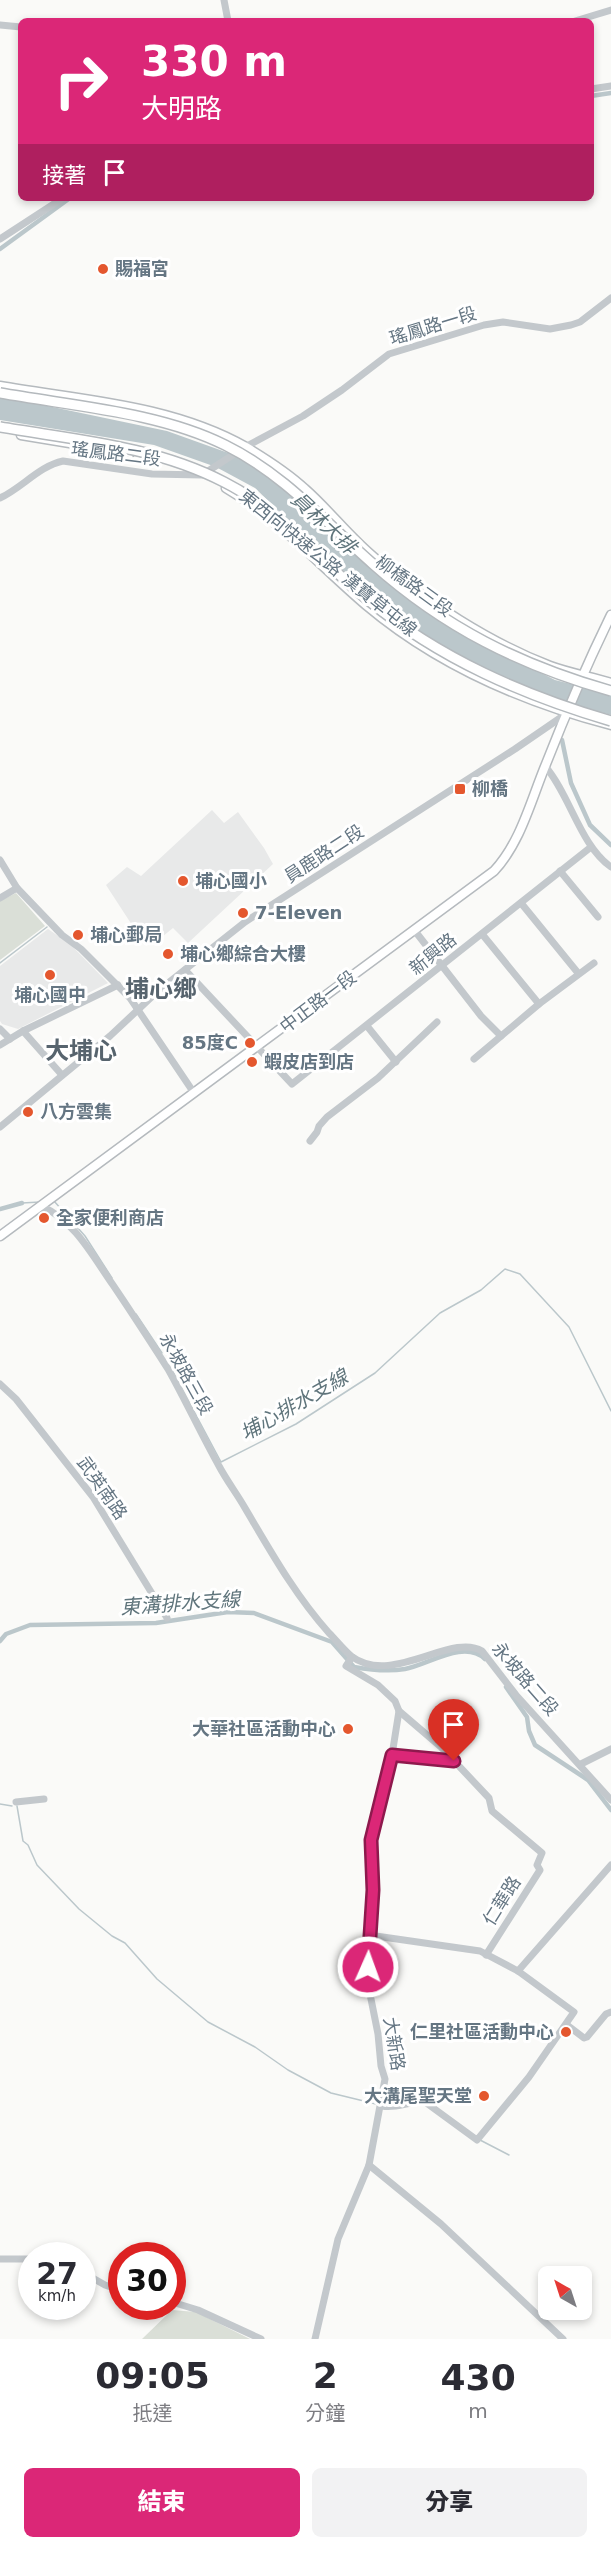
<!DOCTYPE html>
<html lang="zh-TW">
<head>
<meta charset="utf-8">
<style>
	:root { --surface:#fff; --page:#f2f2f3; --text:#2b2b33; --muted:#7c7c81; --accent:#db2777 }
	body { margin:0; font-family:"DejaVu Sans","Noto Sans TC",sans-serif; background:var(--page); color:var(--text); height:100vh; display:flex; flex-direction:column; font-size:22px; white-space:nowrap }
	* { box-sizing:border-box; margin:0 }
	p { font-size:20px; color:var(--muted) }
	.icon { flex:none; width:33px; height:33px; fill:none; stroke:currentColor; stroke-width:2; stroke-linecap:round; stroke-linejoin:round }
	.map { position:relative; height:2339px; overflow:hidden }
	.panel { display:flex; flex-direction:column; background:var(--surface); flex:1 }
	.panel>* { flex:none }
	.top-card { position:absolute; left:18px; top:18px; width:576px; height:183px; border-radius:9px; box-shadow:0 3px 9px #0003; background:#db2777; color:#fff; overflow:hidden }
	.needle { width:39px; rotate:321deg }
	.fabs { position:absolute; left:538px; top:2266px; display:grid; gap:12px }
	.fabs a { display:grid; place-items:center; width:54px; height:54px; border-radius:9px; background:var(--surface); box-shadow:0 3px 9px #0003; font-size:30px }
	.speed { position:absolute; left:18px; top:2242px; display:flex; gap:12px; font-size:30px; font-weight:700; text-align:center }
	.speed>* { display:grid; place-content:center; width:78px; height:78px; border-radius:50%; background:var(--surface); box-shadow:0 3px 9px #0003; line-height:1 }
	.speed small { font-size:15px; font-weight:400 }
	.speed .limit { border:9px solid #d22; background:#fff; color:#111 }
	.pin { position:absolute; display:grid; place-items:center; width:51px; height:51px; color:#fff; margin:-62px -26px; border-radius:50% 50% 50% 0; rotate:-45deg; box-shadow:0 0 6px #0007 }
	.pin .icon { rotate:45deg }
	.me { position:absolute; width:66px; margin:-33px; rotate:2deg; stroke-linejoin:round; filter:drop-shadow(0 0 4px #0008) }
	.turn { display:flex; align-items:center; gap:21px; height:126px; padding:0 24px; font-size:27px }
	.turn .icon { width:78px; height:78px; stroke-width:2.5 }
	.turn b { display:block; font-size:42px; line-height:51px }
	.then { display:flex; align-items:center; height:57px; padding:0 24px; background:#0003; gap:12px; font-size:22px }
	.eta { display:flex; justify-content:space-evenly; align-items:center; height:102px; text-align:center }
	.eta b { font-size:36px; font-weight:800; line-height:42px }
	.cta { display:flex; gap:12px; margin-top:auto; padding:12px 24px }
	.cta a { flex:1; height:69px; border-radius:9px; background:var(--accent); color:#fff; font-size:24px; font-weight:800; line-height:69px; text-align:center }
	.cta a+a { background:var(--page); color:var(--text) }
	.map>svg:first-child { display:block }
	.built { fill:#e8e9e9 }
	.green { fill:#dadfd7 }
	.water { fill:#bbc7cb }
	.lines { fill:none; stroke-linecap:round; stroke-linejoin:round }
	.stream { stroke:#bbc7cb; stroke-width:1.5 }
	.canal { stroke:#bbc7cb; stroke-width:4.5 }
	.major-casing { stroke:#b5babe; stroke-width:11 }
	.minor { stroke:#c3c8cc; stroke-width:7 }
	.major { stroke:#fff; stroke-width:8 }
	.highway-bridge-casing { stroke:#b4b9bd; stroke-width:12; stroke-linecap:butt }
	.highway-bridge { stroke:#fff; stroke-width:9 }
	.route-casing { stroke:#8e194d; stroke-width:15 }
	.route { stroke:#db2777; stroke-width:10 }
	.poi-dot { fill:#e4572e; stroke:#fff; stroke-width:2 }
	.labels { text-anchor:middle; stroke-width:6; stroke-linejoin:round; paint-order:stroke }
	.poi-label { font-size:18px; font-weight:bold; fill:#657683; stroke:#fff; text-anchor:start }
	.street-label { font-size:18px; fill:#657683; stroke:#fff }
	.water-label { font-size:20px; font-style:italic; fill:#60757c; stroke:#fff }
	.district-label { font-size:24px; font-weight:bold; fill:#57646e; stroke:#fff }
</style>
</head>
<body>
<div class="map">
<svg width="611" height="2339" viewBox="0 0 611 2339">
	<rect width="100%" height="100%" fill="#fafaf8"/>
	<!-- built -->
	<g class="built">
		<polygon points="212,810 224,823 238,812 264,848 273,864 188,943 173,928 152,945 132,925 106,885 127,867 141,876"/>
		<polygon points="48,929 71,945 108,983 18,1029 2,1024 0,1021 0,966"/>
	</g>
	<!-- green -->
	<g class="green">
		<polygon points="16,893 45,926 0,960 0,901"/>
		<polygon points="172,2310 196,2312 250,2339 142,2339"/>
	</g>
	<!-- water -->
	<polygon class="water" points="0,396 167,431 234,455 269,474 370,567 442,622 555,680 611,694 611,715 568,703 485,672 417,631 324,555 255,488 216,467 154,445 0,420"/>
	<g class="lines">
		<!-- stream -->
		<g class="stream">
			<polyline points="0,963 47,927"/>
			<polyline points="54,1201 85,1236 112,1278"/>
			<polyline points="22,1203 40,1202"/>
			<polyline points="136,1314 162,1353"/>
			<polyline points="172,1370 221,1462 296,1424 375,1373 440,1313 481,1290 505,1269 520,1274 569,1327 611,1411"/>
			<polyline points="0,1804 12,1806"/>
			<polyline points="17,1806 23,1841 28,1845 37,1865 79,1909 112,1936 125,1943 157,1979 208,2022 255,2047 288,2070 331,2093 376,2104"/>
			<polyline points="411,2100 420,2097 423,2099"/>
			<polyline points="480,2140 509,2155"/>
		</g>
		<!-- canal -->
		<g class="canal">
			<polyline points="591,96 611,93"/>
			<polyline points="0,249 70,198"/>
			<polyline points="562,740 571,783 590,825 611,845"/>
			<polyline points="0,1209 22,1203"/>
			<path d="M0,1641L6,1634L30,1625L156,1623L228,1612L254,1613L332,1642L354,1667C371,1670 387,1672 405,1669C428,1665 464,1639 485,1659"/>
			<polyline points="506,1687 527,1717 529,1731 535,1745 588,1780 611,1810"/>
		</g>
		<defs>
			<g id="major">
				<path d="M0,386C82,400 172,405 246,447C266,459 288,473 305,489C330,511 350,538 376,559C425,601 490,643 550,666C569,673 591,677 611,683"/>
				<polyline points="21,435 130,453"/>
				<path d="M226,488C279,519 320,566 366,605C436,664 523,702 611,725"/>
				<path d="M0,1236L494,871C521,842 531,800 546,764C566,713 587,664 611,615"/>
			</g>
		</defs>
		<!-- major casing -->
		<use href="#major" class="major-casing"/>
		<!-- minor -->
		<g class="minor">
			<polyline points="224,0 228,21"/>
			<polyline points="575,21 611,10"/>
			<polyline points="0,25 21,27"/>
			<polyline points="591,89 611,86"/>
			<polyline points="0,239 63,198"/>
			<path d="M0,498C22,488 39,466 63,461L152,474L202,475L245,447L303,416L342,390L389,354L484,325L503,322L550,329L571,325L580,322L611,298"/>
			<path d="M545,766C570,795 580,845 611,867"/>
			<polyline points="0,860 17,888 62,935 81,949 130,998 194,1093"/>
			<polyline points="560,871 598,917"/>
			<polyline points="0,898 17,888"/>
			<polyline points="521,903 578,973"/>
			<polyline points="415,931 481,1016 501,1036"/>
			<polyline points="482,934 539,1004"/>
			<polyline points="185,970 292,1084 591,847"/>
			<polyline points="367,1026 396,1062"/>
			<polyline points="0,1029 10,1039"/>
			<polyline points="23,1031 62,1075"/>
			<polyline points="0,1045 23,1031 118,985"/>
			<polyline points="474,1059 539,1004 594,963"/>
			<polyline points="0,1127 110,1036 158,991 245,922 515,749 566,714"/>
			<polyline points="310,1141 317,1132 319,1126 327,1117 378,1078 437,1022"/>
			<path d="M41,1206C75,1221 92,1255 113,1285C132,1313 150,1341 168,1369C186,1401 201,1434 219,1466C227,1481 237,1494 245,1508C271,1552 295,1595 329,1633C336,1640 343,1649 351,1656C392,1687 451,1632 482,1651L516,1695L611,1800"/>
			<polyline points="0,1384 16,1399 93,1497 167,1618"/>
			<polyline points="399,1711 441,1747 489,1798 492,1811 542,1853 537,1865 540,1870 486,1955"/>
			<polyline points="392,1755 454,1761"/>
			<polyline points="581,1764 611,1749"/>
			<polyline points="16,1802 44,1799"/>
			<path d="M369,1935L480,1951L518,1971L574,2012L529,2077L477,2140L425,2102C409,2101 397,2109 382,2106"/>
			<polyline points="518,1971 611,1865"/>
			<polyline points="567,2025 584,2038 587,2037 606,2014 611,2012"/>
			<polyline points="369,2165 441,2224 563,2339"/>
			<polyline points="0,2259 32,2259"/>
			<polyline points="82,2272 105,2285 122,2291"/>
			<polyline points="172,2302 198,2310 261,2339"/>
			<polyline points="315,2339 338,2239 369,2165 385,2079 381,2066 378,2034 368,1984 373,1890 371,1840 392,1755 399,1711 395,1701 378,1685 346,1666 352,1657"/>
		</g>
		<!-- major -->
		<use href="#major" class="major"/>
		<defs>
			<g id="highway-bridge">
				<path d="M0,393C72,406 159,412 225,445C284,474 325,522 373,564C445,628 520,665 611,691"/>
				<path d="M0,427C76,440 155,446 224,482C280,510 320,561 368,600C440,659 523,695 611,721"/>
			</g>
		</defs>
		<!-- highway-bridge casing -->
		<use href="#highway-bridge" class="highway-bridge-casing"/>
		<!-- highway-bridge -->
		<use href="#highway-bridge" class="highway-bridge"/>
	</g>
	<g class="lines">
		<defs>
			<polyline id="route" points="368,1967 373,1890 371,1840 392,1755 454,1761"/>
		</defs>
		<!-- route casing -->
		<use href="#route" class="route-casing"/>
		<!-- route -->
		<use href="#route" class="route"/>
	</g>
	<!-- markers -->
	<g class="poi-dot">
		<circle cx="103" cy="269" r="6"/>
		<rect x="454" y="783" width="12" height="12" rx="3"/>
		<circle cx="183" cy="881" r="6"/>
		<circle cx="243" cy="913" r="6"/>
		<circle cx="78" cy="935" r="6"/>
		<circle cx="168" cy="954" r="6"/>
		<circle cx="50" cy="975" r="6"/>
		<circle cx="250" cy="1043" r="6"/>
		<circle cx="252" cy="1062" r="6"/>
		<circle cx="28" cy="1112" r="6"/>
		<circle cx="44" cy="1218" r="6"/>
		<circle cx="348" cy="1729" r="6"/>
		<circle cx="566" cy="2032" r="6"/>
		<circle cx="484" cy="2096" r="6"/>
	</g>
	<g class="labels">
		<!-- poi labels -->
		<g class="poi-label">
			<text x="115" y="275">賜福宮</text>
			<text x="472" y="795">柳橋</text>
			<text x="195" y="887">埔心國小</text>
			<text x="255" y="919">7-Eleven</text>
			<text x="90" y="941">埔心郵局</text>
			<text x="180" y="960">埔心鄉綜合大樓</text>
			<text x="50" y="1001" text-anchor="middle">埔心國中</text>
			<text x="238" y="1049" text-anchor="end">85度C</text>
			<text x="264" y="1068">蝦皮店到店</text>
			<text x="40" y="1118">八方雲集</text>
			<text x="56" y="1224">全家便利商店</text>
			<text x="336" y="1735" text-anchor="end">大華社區活動中心</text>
			<text x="554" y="2038" text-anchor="end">仁里社區活動中心</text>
			<text x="472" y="2102" text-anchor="end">大溝尾聖天堂</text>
		</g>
		<!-- street labels -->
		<g class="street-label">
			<text transform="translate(433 326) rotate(-17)" y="6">瑤鳳路一段</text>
			<text transform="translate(116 454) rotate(7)" y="6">瑤鳳路二段</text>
			<text transform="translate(328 563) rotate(39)" y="6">東西向快速公路 漢寶草屯線</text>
			<text transform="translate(414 586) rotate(36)" y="6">柳橋路三段</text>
			<text transform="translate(324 854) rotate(-33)" y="6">員鹿路二段</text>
			<text transform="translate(433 954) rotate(-39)" y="6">新興路</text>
			<text transform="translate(318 1002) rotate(-37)" y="6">中正路一段</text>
			<text transform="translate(186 1374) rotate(61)" y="6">永坡路三段</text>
			<text transform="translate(102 1488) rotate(55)" y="6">武英南路</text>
			<text transform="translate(525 1679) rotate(49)" y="6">永坡路二段</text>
			<text transform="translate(502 1901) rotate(-58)" y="6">仁華路</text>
			<text transform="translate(394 2044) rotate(81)" y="6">大新路</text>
		</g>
		<!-- water labels -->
		<g class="water-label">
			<text transform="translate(324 523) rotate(43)" y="7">員林大排</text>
			<text transform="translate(294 1405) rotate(-30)" y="7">埔心排水支線</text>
			<text transform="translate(180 1603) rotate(-4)" y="7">東溝排水支線</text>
		</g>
		<!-- district labels -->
		<g class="district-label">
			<text x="161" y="997">埔心鄉</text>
			<text x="81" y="1059">大埔心</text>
		</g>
	</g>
</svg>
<div class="fabs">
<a><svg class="needle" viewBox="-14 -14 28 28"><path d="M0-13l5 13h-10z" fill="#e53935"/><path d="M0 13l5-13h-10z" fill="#7c7c81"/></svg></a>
</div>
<div class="speed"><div>27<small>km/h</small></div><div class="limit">30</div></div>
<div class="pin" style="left:454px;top:1761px;background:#d93025"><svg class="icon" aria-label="arrive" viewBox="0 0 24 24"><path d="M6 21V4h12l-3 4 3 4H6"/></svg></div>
<svg class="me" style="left:368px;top:1967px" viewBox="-20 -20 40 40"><circle r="17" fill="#db2777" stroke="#fff" stroke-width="3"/><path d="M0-11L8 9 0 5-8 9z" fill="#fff"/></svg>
<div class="top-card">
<div class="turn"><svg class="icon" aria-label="right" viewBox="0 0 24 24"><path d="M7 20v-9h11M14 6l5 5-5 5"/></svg><div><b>330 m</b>大明路</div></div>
<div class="then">接著<svg class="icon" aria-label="arrive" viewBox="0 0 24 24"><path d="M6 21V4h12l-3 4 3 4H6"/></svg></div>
</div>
</div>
<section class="panel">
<div class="eta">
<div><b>09:05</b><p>抵達</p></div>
<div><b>2</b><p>分鐘</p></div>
<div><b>430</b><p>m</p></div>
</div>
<div class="cta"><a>結束</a><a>分享</a></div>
</section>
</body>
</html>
